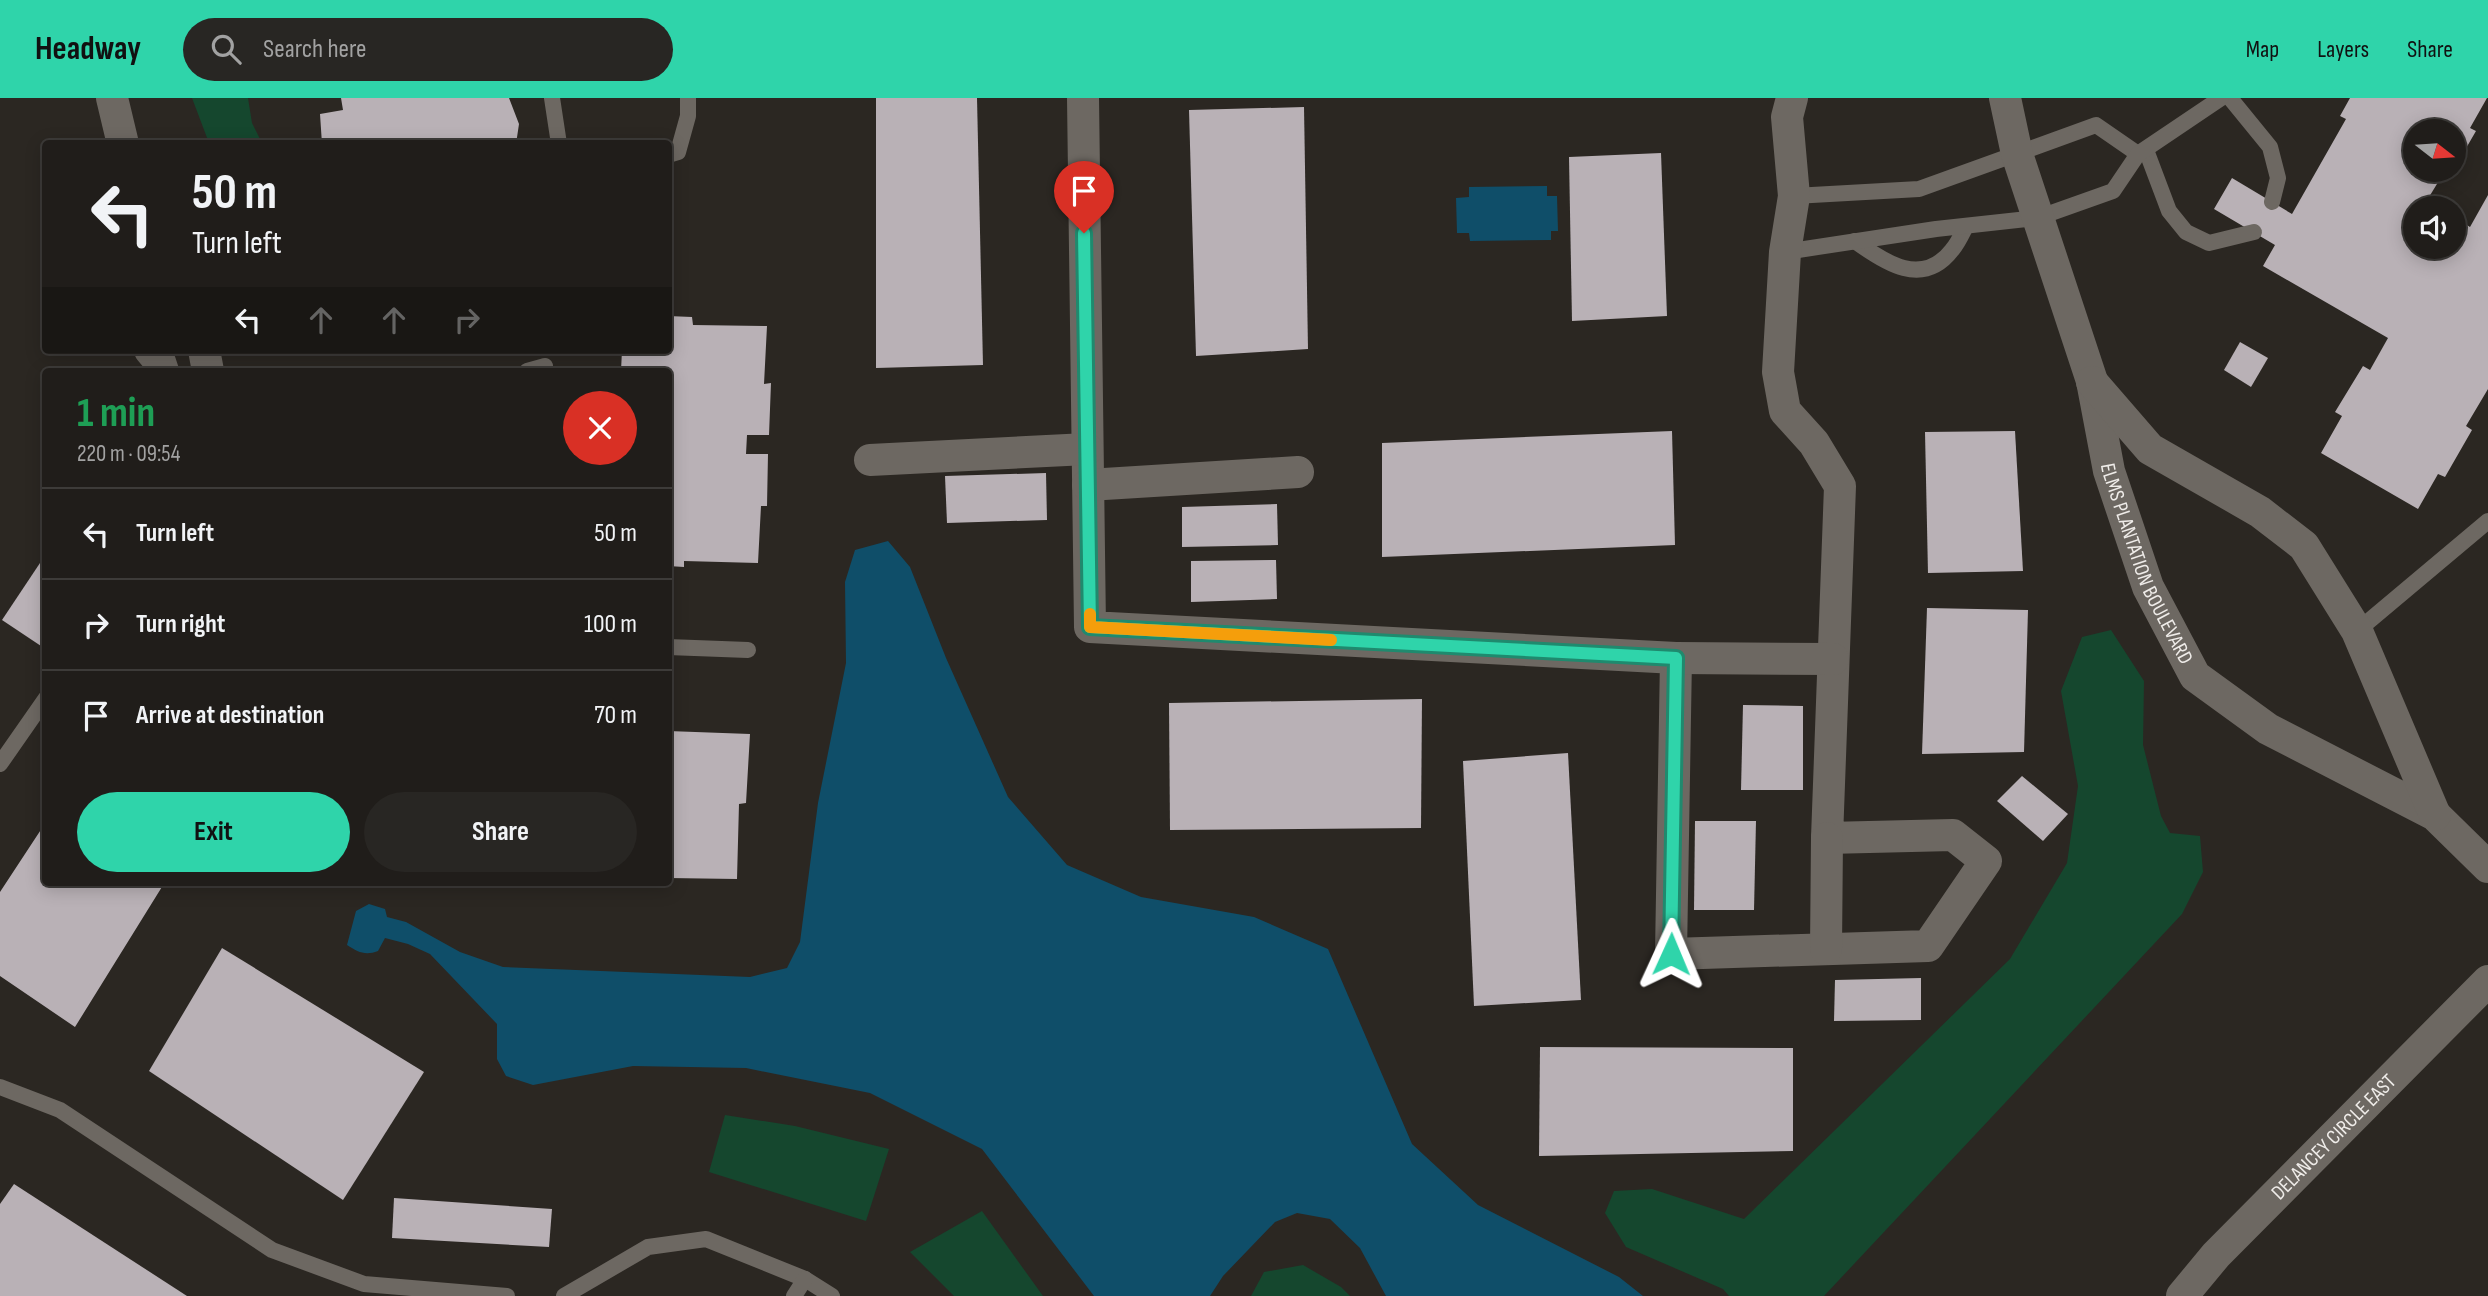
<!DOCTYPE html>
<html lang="en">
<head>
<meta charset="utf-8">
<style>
	:root { --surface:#201d1a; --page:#282623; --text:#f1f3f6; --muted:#a2a2a2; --line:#3d3b39; --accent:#2fd4aa }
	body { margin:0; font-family:"Sofia Sans Condensed",sans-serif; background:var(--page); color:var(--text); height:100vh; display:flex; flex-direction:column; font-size:26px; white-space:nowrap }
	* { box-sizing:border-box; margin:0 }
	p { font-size:23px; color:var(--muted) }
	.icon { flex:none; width:38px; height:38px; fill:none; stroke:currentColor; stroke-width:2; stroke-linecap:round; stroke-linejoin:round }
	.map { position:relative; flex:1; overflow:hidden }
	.panel { position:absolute; left:42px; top:270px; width:630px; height:518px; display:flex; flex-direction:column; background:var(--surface); border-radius:7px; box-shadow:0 4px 18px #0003,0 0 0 2px var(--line) }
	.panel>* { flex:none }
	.banner { position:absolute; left:42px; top:42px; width:630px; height:214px; border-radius:7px; box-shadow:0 4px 18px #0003,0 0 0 2px var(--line); background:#201d1a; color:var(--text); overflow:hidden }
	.needle { width:46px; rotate:107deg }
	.buttons { position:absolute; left:2403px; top:21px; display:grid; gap:14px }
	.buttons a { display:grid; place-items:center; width:63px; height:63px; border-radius:50%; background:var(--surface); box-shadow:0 4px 18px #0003,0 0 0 2px var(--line); font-size:35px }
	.pin { position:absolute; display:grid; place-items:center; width:60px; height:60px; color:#fff; margin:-72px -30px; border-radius:50% 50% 50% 0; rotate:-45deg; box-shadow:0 0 7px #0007 }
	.pin .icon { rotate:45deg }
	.me { position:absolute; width:77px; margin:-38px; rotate:1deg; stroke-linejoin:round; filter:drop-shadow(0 0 5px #0008) }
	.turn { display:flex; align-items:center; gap:24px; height:147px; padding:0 35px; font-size:32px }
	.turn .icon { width:91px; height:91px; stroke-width:2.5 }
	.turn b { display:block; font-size:49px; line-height:60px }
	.lanes { display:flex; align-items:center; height:66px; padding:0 35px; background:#0003; justify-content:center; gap:35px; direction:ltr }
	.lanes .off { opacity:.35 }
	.round { display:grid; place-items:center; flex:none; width:74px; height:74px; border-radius:37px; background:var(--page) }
	.headline { display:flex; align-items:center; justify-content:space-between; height:119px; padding:0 35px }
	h1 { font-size:42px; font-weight:700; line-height:52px; color:#1e9e55 }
	.button { display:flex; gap:14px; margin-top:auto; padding:14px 35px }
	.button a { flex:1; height:80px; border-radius:42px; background:var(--accent); color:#111; font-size:28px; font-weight:700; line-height:80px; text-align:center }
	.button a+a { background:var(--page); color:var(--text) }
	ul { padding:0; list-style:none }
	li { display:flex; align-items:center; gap:21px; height:91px; padding:0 35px; border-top:2px solid var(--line) }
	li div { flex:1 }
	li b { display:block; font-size:26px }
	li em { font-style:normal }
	header { display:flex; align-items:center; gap:42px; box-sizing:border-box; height:98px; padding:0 35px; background:var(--accent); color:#111 }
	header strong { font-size:33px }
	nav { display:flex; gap:38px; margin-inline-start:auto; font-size:24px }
	.search { width:490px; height:63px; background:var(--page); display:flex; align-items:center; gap:18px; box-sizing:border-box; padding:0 24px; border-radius:38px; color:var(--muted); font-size:26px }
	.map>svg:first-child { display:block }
	.green { fill:#15472e }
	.water { fill:#0f4e69 }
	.building { fill:#b9b1b6 }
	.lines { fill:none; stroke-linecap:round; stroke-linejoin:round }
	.lane { stroke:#6d6862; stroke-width:16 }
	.street { stroke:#6d6862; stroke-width:32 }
	.route-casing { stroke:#1f8a6e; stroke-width:18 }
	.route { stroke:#2fd4aa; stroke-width:12 }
	.slow { stroke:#f59e0b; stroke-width:12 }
	.labels { text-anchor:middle; stroke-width:7; stroke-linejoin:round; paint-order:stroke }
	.street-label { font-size:21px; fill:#efece9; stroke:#211d18 }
</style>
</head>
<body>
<header>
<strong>Headway</strong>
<div class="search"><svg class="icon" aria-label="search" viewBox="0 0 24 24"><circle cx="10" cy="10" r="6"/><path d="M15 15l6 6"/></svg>Search here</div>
<nav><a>Map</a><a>Layers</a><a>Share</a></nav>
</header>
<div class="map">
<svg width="2488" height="1198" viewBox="0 0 2488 1198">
	<rect width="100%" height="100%" fill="#2b2722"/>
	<!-- green -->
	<g class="green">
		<polygon points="192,0 248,0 252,25 262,45 209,45"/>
		<polygon points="2111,532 2144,583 2143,647 2161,718 2170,735 2200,738 2203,774 2182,816 1824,1198 1729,1198 1723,1191 1626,1149 1605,1115 1614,1093 1652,1091 1744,1121 2010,861 2067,765 2078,688 2061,593 2082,539"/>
		<polygon points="725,1017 795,1028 889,1051 866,1123 709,1074"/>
		<polygon points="982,1113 1043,1198 954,1198 910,1154"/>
		<polygon points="1303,1167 1341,1189 1350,1198 1251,1198 1264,1174"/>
	</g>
	<!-- water -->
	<g class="water">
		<polygon points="1547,88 1547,98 1557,98 1558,133 1551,133 1551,142 1470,143 1469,135 1457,135 1456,100 1469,99 1469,89"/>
		<path d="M888,443L910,469L946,560L1008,699L1067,767L1141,799L1254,819L1328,851L1412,1046L1478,1107L1619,1179L1643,1198H1386L1360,1150L1330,1121L1297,1115L1275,1124L1223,1178L1210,1198H1094L982,1051L870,995L746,970L633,968L533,987L506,978L497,961V926L430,856L408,846L385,840L378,853C365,858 358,854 347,847L356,813L369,806L385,811L387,819L406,824L460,854L503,869L750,879L787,870L800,844L818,705L846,565L845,484L855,452Z"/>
	</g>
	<!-- building -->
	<g class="building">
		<polygon points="341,0 509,0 519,26 516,46 322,46 320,16 343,12"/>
		<polygon points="876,0 977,0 983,267 876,270"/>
		<polygon points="2350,0 2487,0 2470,30 2476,33 2454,71 2454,33 2415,33 2415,72 2453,72 2449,79 2443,76 2426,104 2438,110 2415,110 2415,149 2454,149 2454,119 2470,129 2488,97 2488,291 2466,328 2472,332 2445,379 2438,376 2418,411 2321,355 2342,318 2335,314 2363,268 2370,272 2388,240 2263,168 2275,147 2214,111 2232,80 2292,116 2346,21 2340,18"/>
		<polygon points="1304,9 1308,251 1196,258 1189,12"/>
		<polygon points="1661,55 1667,218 1572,223 1569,59"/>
		<polygon points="668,218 692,219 693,227 767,228 764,286 771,285 769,337 747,337 746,356 768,356 767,408 761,408 758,465 684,463 684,469 668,468 668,273 621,273 622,252 668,252"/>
		<polygon points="2240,244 2268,260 2251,289 2224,272"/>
		<polygon points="1672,333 1675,447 1382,459 1382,345"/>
		<polygon points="2015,333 2023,473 1928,475 1925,334"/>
		<polygon points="1046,375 1047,422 947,425 945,378"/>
		<polygon points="1277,406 1278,447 1182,449 1182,409"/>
		<polygon points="46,456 46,540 41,548 2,522"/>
		<polygon points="1276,462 1277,501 1191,504 1191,463"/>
		<polygon points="1927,510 2028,512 2024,654 1922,656"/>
		<polygon points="1422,601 1421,730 1170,732 1169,605"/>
		<polygon points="1743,607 1803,608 1803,692 1741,692"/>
		<polygon points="668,633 750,636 746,705 739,706 737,781 668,780"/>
		<polygon points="1568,655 1581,902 1474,908 1463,663"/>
		<polygon points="2022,678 2068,716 2043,743 1997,703"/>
		<polygon points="1695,723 1756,723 1754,812 1694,812"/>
		<polygon points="46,724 46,784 165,784 75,929 0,878 0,794"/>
		<polygon points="222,850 424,974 343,1102 149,973"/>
		<polygon points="1921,880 1921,922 1834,923 1835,882"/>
		<polygon points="1540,949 1793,950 1793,1053 1539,1058"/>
		<polygon points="14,1086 187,1198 0,1198 0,1106"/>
		<polygon points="394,1100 552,1111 549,1149 392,1140"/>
	</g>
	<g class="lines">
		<!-- lane -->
		<g class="lane">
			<polyline points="552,0 559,46"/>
			<polyline points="2230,0 2270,49 2278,80 2272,104"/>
			<polyline points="2146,52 2169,113 2186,134 2209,145 2254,134"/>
			<polyline points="668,57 678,54 688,18 688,0"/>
			<polyline points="1794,98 1919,91 2096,27 2138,56"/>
			<path d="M1855,143C1885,165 1923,190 1952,152C1958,145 1962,136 1966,128"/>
			<polyline points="1785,154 1936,131 2037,120 2113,93 2138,56 2221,0"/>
			<polyline points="527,273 545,268 545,273"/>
			<polyline points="2357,533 2488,423"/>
			<polyline points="668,549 748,552"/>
			<polyline points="0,666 46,600"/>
			<polyline points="0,989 60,1012 272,1152 364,1186 507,1198"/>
			<polyline points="564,1198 648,1149 706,1141 805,1181 832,1198"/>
			<polyline points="794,1198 805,1181"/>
		</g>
		<!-- street -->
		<g class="street">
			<polyline points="112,0 123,46"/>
			<polyline points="1083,0 1090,529 1676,560 1671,856 1928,848 1986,763 1953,737 1827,740 1840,388 1814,345 1785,313 1778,274 1785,154 1794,98 1787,19 1792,0"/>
			<path id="s1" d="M2005,0L2017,56L2092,283L2109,373L2148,489L2195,578L2268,631L2435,717L2488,769"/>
			<polyline points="150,252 160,264 163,273"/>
			<polyline points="204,252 208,273"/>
			<polyline points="2092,284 2150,351 2260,414 2304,448 2357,533 2435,717"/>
			<polyline points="870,362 1087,351"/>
			<polyline points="1088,387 1298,374"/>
			<polyline points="1676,560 1833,561"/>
			<polyline points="1826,851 1827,740"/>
			<path id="s2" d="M2182,1198L2216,1157L2488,883"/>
		</g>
	</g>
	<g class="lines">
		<defs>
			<polyline id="route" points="1084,135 1090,529 1676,560 1671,856"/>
		</defs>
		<!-- route casing -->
		<use href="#route" class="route-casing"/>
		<!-- route -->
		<use href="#route" class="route"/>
		<!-- slow -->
		<polyline class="slow" points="1090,516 1090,529 1331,542"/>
	</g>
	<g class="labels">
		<!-- street labels -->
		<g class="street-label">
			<text dy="7" stroke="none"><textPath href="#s1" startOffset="488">ELMS PLANTATION BOULEVARD</textPath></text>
			<text dy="7" stroke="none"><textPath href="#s2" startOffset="220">DELANCEY CIRCLE EAST</textPath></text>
		</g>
	</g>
</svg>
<div class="buttons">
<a><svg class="needle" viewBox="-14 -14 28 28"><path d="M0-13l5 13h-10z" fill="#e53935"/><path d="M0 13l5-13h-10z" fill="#a2a2a2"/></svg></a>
<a><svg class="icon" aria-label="sound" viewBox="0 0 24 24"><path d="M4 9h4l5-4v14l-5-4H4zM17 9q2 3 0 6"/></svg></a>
</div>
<div class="pin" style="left:1084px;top:135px;background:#d93025"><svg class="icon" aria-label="arrive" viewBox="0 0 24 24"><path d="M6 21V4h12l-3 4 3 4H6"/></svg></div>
<svg class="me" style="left:1671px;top:856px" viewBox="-20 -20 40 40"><path d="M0-17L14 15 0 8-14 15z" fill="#2fd4aa" stroke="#fff" stroke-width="4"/></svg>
<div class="banner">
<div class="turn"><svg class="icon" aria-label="left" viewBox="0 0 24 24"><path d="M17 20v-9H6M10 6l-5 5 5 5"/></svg><div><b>50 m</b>Turn left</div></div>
<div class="lanes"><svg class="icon" aria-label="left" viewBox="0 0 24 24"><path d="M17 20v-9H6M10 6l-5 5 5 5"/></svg><svg class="icon off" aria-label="ahead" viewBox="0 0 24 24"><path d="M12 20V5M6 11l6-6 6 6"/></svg><svg class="icon off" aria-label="ahead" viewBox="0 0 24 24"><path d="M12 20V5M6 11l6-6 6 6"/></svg><svg class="icon off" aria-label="right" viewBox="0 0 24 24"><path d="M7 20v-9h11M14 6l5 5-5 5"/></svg></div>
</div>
<section class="panel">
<div class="headline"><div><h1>1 min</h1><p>220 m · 09:54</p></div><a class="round" style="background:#d93025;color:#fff"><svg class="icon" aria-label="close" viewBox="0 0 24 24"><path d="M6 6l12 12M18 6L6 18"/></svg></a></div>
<ul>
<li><svg class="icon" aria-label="left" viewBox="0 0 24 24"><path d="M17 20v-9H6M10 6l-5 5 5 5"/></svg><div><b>Turn left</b></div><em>50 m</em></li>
<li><svg class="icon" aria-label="right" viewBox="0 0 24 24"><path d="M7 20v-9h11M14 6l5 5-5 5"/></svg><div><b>Turn right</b></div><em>100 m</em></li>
<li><svg class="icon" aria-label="arrive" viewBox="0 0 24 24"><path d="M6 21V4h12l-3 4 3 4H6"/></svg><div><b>Arrive at destination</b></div><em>70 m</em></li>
</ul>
<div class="button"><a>Exit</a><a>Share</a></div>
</section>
</div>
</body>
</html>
